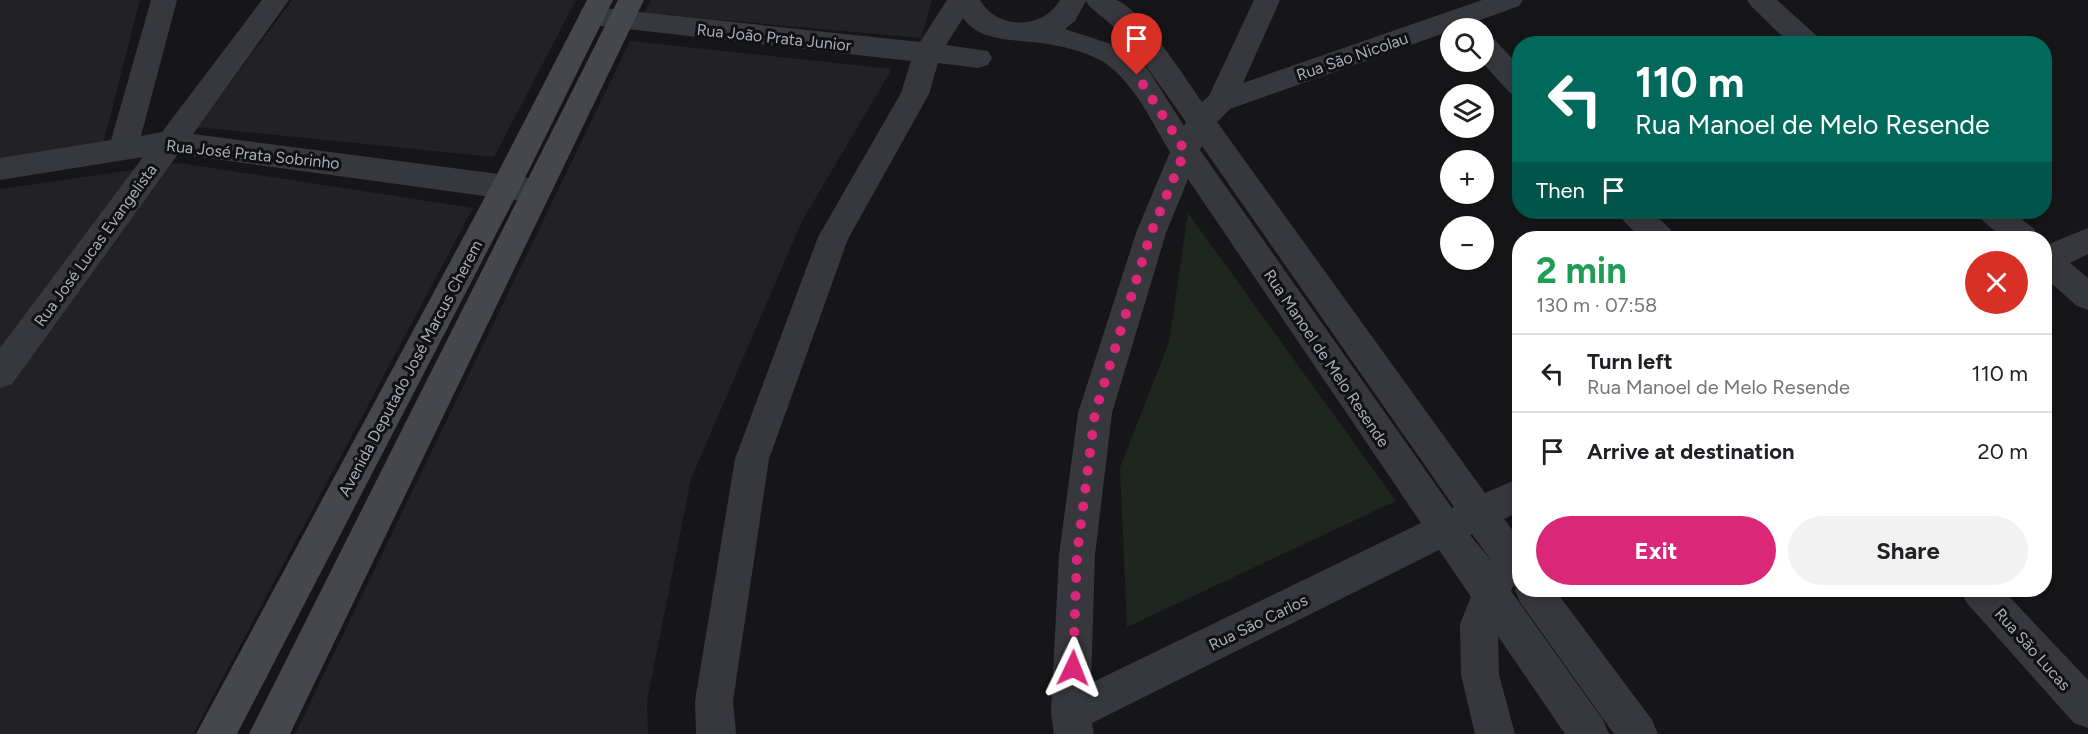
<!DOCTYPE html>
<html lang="en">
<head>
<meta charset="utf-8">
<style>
	:root { --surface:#fff; --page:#f2f2f2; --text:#202124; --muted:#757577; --line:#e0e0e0; --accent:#db2777 }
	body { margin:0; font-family:Figtree,sans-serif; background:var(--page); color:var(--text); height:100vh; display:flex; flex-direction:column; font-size:22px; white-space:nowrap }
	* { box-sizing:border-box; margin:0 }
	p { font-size:20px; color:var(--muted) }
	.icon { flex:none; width:33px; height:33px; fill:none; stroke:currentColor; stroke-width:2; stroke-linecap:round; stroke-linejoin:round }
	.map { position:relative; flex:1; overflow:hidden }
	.drawer { position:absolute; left:1512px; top:231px; width:540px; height:366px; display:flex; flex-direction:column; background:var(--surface); border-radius:24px; box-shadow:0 3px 9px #0003 }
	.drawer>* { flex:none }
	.banner { position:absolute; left:1512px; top:36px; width:540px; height:183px; border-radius:24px; box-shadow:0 3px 9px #0003; background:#00695c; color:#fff; overflow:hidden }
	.tools { position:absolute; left:1440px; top:18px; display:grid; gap:12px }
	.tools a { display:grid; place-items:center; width:54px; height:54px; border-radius:50%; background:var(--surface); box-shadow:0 3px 9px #0003; font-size:30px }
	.pin { position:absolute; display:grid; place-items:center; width:51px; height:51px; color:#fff; margin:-62px -26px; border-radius:50% 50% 50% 0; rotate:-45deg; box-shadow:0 0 6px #0007 }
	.pin .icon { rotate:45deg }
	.me { position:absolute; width:66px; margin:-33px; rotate:2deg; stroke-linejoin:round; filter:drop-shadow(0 0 4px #0008) }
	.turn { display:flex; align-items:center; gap:21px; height:126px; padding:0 24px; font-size:27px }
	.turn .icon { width:78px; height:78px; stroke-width:2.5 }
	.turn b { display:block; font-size:42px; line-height:51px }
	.then { display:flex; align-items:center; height:57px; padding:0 24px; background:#0003; gap:12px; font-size:22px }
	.round { display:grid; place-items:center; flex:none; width:63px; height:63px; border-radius:32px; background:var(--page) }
	.head { display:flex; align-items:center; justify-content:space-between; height:102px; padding:0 24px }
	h1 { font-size:36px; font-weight:700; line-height:45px; color:#1e9e55 }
	.cta { display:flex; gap:12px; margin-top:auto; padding:12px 24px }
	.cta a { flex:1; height:69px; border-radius:36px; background:var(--accent); color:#fff; font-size:24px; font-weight:700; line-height:69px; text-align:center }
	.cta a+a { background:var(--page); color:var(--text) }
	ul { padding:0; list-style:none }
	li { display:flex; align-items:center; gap:18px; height:78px; padding:0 24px; border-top:2px solid var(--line) }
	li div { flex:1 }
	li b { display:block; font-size:22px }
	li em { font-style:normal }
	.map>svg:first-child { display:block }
	.built { fill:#222225 }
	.green { fill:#1e261f }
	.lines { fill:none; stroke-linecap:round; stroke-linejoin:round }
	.street { fill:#37383d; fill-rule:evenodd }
	.secondary { fill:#45474d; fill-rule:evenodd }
	.route { stroke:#db2777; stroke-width:10; stroke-dasharray:0 18 }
	.labels { text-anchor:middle; stroke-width:6; stroke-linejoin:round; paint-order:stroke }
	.street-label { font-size:16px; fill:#a8adb8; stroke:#111113 }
</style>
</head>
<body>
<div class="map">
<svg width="2088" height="734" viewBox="0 0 2088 734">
	<rect width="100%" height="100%" fill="#161618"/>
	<!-- built -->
	<g class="built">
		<polygon points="0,0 140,0 103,144 0,159"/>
		<polygon points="292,0 576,0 494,157 197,127"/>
		<polygon points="651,0 932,0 921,38 644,13"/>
		<polygon points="630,41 892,69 802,221 691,479 647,701 648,734 295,734"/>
		<polygon points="180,163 473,208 193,734 0,734 0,189"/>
	</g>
	<!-- green -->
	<polygon class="green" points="1188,213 1396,501 1127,627 1120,468 1169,342"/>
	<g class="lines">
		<!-- street -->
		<g class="street">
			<polygon points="151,0 177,0 141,136 162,132 262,0 289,0 193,134 536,179 547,183 551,191 547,199 536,203 178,154 12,384 0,388 0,348 143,157 0,180 0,158 111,140"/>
			<path d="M947,0H980C997,30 1043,30 1060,0C1073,0 1105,0 1116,0C1141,8 1186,79 1202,102L1209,96L1254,0H1280L1243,83L1482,0H1523L1519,6L1458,28H1450V31L1230,109L1217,122L1485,493L1520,478V511L1504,519L1520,540V590H1555L1652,720L1658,734H1614L1520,602L1515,590L1516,587L1513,586L1511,591L1603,720L1609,734H1565L1498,636L1499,675L1515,734H1475L1461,675L1460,624L1471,597L1439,550L1092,723L1094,734H1054L1051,713L1059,555L1078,413L1136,233L1170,152C1151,121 1135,84 1105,63C1087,51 1051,43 1030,42C1006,39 979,40 963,18L946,45L988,51L992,58L988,65L978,68L938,63L929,94L848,239L769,459L733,701L736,734H696L695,701L735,459L818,237L901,93L911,61L592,25L582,23L579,16L582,9L592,7L920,42ZM1086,1L1089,6L1114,27L1135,50L1186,122L1184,126L1147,68L1123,48L1065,29L1075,21ZM1202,146L1454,507L1452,508L1200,150ZM1188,179L1421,523L1091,683L1095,555L1112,413L1166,233ZM1472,534L1494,564L1470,535Z"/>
			<polygon points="1747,0 1777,0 1818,37 1821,44 1790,44 1751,6"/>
			<polygon points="1484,36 1494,39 1520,67 1520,96 1510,93 1482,62"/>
			<polygon points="1619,212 1652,212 1670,229 1674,238 1640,238 1623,220"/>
			<polygon points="1978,212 2013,212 2034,229 2038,238 2003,238 1982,220"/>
			<polygon points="2088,228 2088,254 2070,263 2088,278 2088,310 2077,306 2044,277 2044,246"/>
			<polygon points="1961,590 2003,590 2088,680 2088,728 2074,723 1966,602"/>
		</g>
		<!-- secondary -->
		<g class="secondary">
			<polygon points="587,0 613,0 521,186 237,734 196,734 492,184"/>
			<polygon points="618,0 644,0 290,734 249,734"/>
		</g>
	</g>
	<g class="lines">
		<!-- route -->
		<polyline class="route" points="1073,668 1077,555 1095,413 1151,233 1185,151 1137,75"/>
	</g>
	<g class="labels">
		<!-- street labels -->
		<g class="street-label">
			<text transform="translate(774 37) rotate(6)" y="6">Rua João Prata Junior</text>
			<text transform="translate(1352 56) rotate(-19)" y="6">Rua São Nicolau</text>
			<text transform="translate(253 154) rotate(6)" y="6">Rua José Prata Sobrinho</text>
			<text transform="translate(95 245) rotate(-54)" y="6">Rua José Lucas Evangelista</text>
			<text transform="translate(1327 358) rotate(56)" y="6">Rua Manoel de Melo Resende</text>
			<text transform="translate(410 368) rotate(-62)" y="6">Avenida Deputado José Marcus Cherem</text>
			<text transform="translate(1258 622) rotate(-26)" y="6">Rua São Carlos</text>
			<text transform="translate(2033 649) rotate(48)" y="6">Rua São Lucas</text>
		</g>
	</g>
</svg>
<div class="tools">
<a><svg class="icon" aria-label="search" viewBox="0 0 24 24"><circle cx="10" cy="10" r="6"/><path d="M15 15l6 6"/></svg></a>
<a><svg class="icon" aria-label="layers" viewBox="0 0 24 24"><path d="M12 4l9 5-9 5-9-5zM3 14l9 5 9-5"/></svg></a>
<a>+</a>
<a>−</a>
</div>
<div class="pin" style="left:1137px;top:75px;background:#d93025"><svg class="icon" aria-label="arrive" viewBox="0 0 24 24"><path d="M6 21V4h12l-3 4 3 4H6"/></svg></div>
<svg class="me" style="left:1073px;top:668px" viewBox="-20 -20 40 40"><path d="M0-17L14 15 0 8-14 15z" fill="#db2777" stroke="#fff" stroke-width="4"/></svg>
<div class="banner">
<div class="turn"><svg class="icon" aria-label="left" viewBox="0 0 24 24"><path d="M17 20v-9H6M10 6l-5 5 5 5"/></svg><div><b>110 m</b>Rua Manoel de Melo Resende</div></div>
<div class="then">Then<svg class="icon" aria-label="arrive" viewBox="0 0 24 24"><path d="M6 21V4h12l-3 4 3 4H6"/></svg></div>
</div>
<section class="drawer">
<div class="head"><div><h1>2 min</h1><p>130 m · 07:58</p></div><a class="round" style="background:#d93025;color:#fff"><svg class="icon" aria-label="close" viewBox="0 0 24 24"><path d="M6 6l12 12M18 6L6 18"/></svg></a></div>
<ul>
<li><svg class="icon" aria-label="left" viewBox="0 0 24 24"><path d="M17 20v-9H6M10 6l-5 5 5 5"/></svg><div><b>Turn left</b><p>Rua Manoel de Melo Resende</p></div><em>110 m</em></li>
<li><svg class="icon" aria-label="arrive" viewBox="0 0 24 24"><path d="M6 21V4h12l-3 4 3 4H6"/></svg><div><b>Arrive at destination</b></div><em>20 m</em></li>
</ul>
<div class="cta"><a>Exit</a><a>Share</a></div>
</section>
</div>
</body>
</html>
